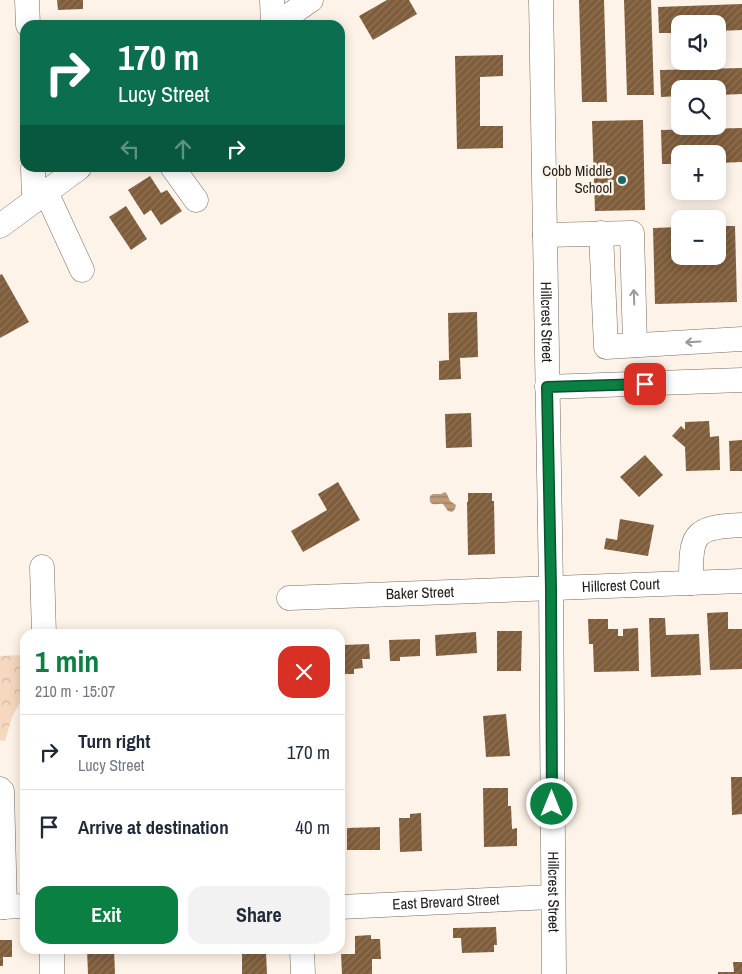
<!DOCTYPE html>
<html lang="en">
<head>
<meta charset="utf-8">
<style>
	:root { --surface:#fff; --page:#f2f2f3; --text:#1f2937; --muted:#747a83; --line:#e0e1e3; --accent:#0b8043 }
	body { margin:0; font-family:"Archivo Narrow",sans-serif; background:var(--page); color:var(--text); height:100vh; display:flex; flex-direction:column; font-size:19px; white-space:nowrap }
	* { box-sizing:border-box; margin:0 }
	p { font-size:16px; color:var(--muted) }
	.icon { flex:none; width:28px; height:28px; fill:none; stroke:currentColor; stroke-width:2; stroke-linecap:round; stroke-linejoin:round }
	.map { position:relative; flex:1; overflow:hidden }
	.sheet { position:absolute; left:20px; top:629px; width:325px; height:325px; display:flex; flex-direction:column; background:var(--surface); border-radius:15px; box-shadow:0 2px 12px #0003 }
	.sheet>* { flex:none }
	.guide { position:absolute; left:20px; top:20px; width:325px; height:152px; border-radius:15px; box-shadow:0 2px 12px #0003; background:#0b6e4f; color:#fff; overflow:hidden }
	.fabs { position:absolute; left:671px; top:15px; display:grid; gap:10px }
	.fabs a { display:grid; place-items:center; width:55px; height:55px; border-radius:10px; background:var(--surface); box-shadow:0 2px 12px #0003; font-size:25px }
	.pin { position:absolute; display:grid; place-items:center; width:42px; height:42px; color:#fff; margin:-21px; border-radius:10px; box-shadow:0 2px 8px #0006 }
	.me { position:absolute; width:55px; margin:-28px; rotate:0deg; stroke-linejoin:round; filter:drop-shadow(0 0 4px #0008) }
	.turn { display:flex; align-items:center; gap:18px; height:105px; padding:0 15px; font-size:22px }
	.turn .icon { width:65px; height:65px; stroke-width:2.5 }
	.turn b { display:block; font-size:35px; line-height:42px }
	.lanes { display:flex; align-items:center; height:48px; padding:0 15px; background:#0003; justify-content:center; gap:25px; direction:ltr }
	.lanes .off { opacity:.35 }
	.round { display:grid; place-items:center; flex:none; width:52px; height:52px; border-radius:15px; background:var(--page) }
	.headline { display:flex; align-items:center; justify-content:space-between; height:85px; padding:0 15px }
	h1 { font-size:30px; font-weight:700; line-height:38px; color:var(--accent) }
	.primary-button { display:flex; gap:10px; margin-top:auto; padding:10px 15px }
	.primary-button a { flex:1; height:58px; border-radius:15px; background:var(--accent); color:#fff; font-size:20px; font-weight:700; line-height:58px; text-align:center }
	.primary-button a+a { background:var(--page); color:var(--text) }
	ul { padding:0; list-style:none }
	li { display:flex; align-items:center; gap:15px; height:75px; padding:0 15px; border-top:1px solid var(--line) }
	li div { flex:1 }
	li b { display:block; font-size:19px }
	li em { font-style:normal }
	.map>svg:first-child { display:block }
	.park { fill:url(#park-crowns) }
	.water { fill:url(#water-rules) }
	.building { fill:url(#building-hatch) }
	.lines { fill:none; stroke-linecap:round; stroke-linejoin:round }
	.minor-casing { stroke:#756b62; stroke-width:25 }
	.minor { stroke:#fff; stroke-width:24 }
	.oneway { stroke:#9b9998 }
	.route-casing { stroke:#07532c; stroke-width:12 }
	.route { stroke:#0b8043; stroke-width:9 }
	.poi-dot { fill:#1a676d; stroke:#fef3e8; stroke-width:2 }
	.labels { text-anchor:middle; stroke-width:5; stroke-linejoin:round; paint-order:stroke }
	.poi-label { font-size:15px; fill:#211d19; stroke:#fef3e8; text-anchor:end }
	.street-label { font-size:15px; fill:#211d19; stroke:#fef3e8 }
</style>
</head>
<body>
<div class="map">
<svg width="742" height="974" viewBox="0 0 742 974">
	<defs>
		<pattern id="park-crowns" width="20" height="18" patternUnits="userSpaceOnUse" patternTransform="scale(1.25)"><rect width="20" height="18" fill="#f5d8be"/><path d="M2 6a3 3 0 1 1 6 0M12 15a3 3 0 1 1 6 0" fill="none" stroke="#d2b9a3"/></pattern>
		<pattern id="water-rules" width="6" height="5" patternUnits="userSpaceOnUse" patternTransform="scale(1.25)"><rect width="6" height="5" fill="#c09a77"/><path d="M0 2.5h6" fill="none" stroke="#9c7d61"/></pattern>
		<pattern id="building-hatch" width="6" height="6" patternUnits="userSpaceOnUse" patternTransform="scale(1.25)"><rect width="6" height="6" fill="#7f5c3a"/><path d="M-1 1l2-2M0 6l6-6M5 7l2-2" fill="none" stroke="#8e745a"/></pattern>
	</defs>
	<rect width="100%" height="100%" fill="#fef3e8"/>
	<!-- park -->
	<polygon class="park" points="22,655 23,697 12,717 5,741 0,740 0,656"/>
	<!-- water -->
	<path class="water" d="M445,492L447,494L450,501L456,505L455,509L452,512L448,511L443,504C437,503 428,508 430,496L433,494H441Z"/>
	<!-- building -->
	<g class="building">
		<polygon points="57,0 83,0 83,9 58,10"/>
		<polygon points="387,0 409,0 417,14 373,40 359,16"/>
		<polygon points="579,0 604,0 607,102 582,102"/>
		<polygon points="624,0 651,0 654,95 627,95"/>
		<polygon points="742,4 742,30 718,31 718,24 680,24 680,33 659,33 658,7"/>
		<polygon points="100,21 100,25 61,25 61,22"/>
		<polygon points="503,55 503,76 480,77 480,126 503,126 503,148 457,149 455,56"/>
		<polygon points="742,68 742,94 718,95 718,89 680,89 680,96 661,97 660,70"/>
		<polygon points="643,120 645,210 595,211 592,121"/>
		<polygon points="742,128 742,162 718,163 718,154 680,154 680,164 662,164 661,130"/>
		<polygon points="150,176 161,193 167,190 182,211 161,225 151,210 144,215 128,190"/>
		<polygon points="126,206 147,239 131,250 109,217"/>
		<polygon points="718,226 735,226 737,302 655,304 653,228 680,227 680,256 718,256"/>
		<polygon points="2,274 29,322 0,338 0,275"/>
		<polygon points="477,312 478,357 460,358 461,379 439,380 439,361 449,360 448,313"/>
		<polygon points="471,413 472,447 446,448 445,414"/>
		<polygon points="709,421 710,437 719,436 720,470 686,471 685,447 672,436 681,426 685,430 685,422"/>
		<polygon points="742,440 742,471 730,471 729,441"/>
		<polygon points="645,455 663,475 639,497 620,477"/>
		<polygon points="338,482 360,520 303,552 291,531 327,510 318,494"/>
		<polygon points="468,493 492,493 492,501 494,501 495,554 468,555 467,502 468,502"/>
		<polygon points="620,519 654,525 648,556 604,549 606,538 617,540"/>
		<polygon points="728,612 728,629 742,629 742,669 710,670 707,613"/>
		<polygon points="649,618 665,618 666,635 699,634 701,675 651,677"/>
		<polygon points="588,619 608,619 608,629 618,629 618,636 623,636 623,629 638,628 639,671 594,672 593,644 589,644"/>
		<polygon points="497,631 522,631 521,671 497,671"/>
		<polygon points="476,632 477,653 436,656 435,635"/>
		<polygon points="420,639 420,656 400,657 400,661 390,661 389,640"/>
		<polygon points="369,644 370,659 362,659 363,668 354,669 354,674 344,674 343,645"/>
		<polygon points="506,714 510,756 486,757 483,716"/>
		<polygon points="731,777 742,777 742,814 732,815"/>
		<polygon points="483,788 508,788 508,806 511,806 512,829 517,828 517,846 484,847"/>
		<polygon points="421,813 422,851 400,852 399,818 410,818 410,814"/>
		<polygon points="380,827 380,850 347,850 347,828"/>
		<polygon points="496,927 497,945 494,945 494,952 462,953 461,938 453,938 453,928"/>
		<polygon points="371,935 371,939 380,939 381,959 372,959 372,974 342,974 341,954 355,954 355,936"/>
		<polygon points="0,940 12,940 12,957 3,957 3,966 0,966"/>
		<polygon points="87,949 114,949 115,974 88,974"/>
		<polygon points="266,953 267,974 242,974 242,954"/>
		<polygon points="733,962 742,962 742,974 718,974 718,972 734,972"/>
	</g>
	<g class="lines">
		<defs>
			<g id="minor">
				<polyline points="27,0 28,25"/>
				<polyline points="272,0 273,25"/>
				<path id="s1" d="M541,0L551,588L554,974"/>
				<polyline points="275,25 311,0"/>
				<polyline points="33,168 34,201"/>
				<polyline points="173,168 196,200"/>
				<polyline points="46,192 82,270"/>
				<polyline points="0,226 79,168"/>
				<polyline points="601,233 606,347 742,339"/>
				<polyline points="545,235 632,233 635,345"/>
				<polyline points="547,387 742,380"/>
				<polyline points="42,567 44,634"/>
				<path d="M691,583C691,535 691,527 742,525"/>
				<path id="s2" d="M289,598L742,581"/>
				<polyline points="0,789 2,791 5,907"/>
				<polyline points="0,907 25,906"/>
				<path id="s3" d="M340,907L552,897"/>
				<polyline points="52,949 52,974"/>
				<polyline points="302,949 303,974"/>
			</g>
		</defs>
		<!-- minor casing -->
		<use href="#minor" class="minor-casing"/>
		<!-- minor -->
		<use href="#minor" class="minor"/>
	</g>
	<!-- one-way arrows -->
	<defs><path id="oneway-shaft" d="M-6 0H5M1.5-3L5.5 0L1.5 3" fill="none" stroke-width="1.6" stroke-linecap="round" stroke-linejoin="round" transform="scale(1.25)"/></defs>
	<g class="oneway">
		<use href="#oneway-shaft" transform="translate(634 297) rotate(-92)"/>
		<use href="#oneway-shaft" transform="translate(693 342) rotate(177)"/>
	</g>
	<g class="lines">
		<defs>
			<polyline id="route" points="552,804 551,588 547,387 645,384"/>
		</defs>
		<!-- route casing -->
		<use href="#route" class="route-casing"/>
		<!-- route -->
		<use href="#route" class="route"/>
	</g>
	<!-- markers -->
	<circle class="poi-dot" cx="622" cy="180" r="5"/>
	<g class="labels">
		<!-- poi labels -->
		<g class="poi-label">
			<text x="612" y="176">Cobb Middle<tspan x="612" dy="17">School</tspan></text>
		</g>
		<!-- street labels -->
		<g class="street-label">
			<text dy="5" stroke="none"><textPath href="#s1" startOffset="322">Hillcrest Street</textPath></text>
			<text dy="5" stroke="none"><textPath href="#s2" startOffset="332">Hillcrest Court</textPath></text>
			<text dy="5" stroke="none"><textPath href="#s2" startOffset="131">Baker Street</textPath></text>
			<text dy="5" stroke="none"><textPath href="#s1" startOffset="892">Hillcrest Street</textPath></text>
			<text dy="5" stroke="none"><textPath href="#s3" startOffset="106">East Brevard Street</textPath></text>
		</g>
	</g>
</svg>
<div class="fabs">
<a><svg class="icon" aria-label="sound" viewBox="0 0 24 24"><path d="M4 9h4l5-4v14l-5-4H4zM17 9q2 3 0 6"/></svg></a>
<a><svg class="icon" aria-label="search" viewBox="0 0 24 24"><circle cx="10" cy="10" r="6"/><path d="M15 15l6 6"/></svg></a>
<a>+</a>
<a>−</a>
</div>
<div class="pin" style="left:645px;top:384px;background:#d93025"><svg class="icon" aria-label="arrive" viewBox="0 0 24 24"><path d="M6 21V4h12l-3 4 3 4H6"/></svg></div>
<svg class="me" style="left:552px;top:804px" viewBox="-20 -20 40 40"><circle r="17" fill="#0b8043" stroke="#fff" stroke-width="3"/><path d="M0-11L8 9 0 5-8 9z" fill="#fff"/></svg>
<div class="guide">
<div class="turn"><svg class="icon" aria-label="right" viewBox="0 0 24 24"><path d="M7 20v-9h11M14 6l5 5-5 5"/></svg><div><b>170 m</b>Lucy Street</div></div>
<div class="lanes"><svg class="icon off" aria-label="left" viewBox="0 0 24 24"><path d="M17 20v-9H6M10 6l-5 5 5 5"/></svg><svg class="icon off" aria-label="ahead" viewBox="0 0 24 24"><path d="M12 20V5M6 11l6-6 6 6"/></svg><svg class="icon" aria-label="right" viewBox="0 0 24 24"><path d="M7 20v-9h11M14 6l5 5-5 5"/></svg></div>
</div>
<section class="sheet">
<div class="headline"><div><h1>1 min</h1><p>210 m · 15:07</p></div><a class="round" style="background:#d93025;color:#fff"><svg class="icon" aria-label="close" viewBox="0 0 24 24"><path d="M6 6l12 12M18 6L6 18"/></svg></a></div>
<ul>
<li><svg class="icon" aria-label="right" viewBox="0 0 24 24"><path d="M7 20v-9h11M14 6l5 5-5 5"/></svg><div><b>Turn right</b><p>Lucy Street</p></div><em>170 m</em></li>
<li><svg class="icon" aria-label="arrive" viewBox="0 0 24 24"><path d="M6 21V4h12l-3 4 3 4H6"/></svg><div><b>Arrive at destination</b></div><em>40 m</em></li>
</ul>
<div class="primary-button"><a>Exit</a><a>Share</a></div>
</section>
</div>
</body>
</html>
